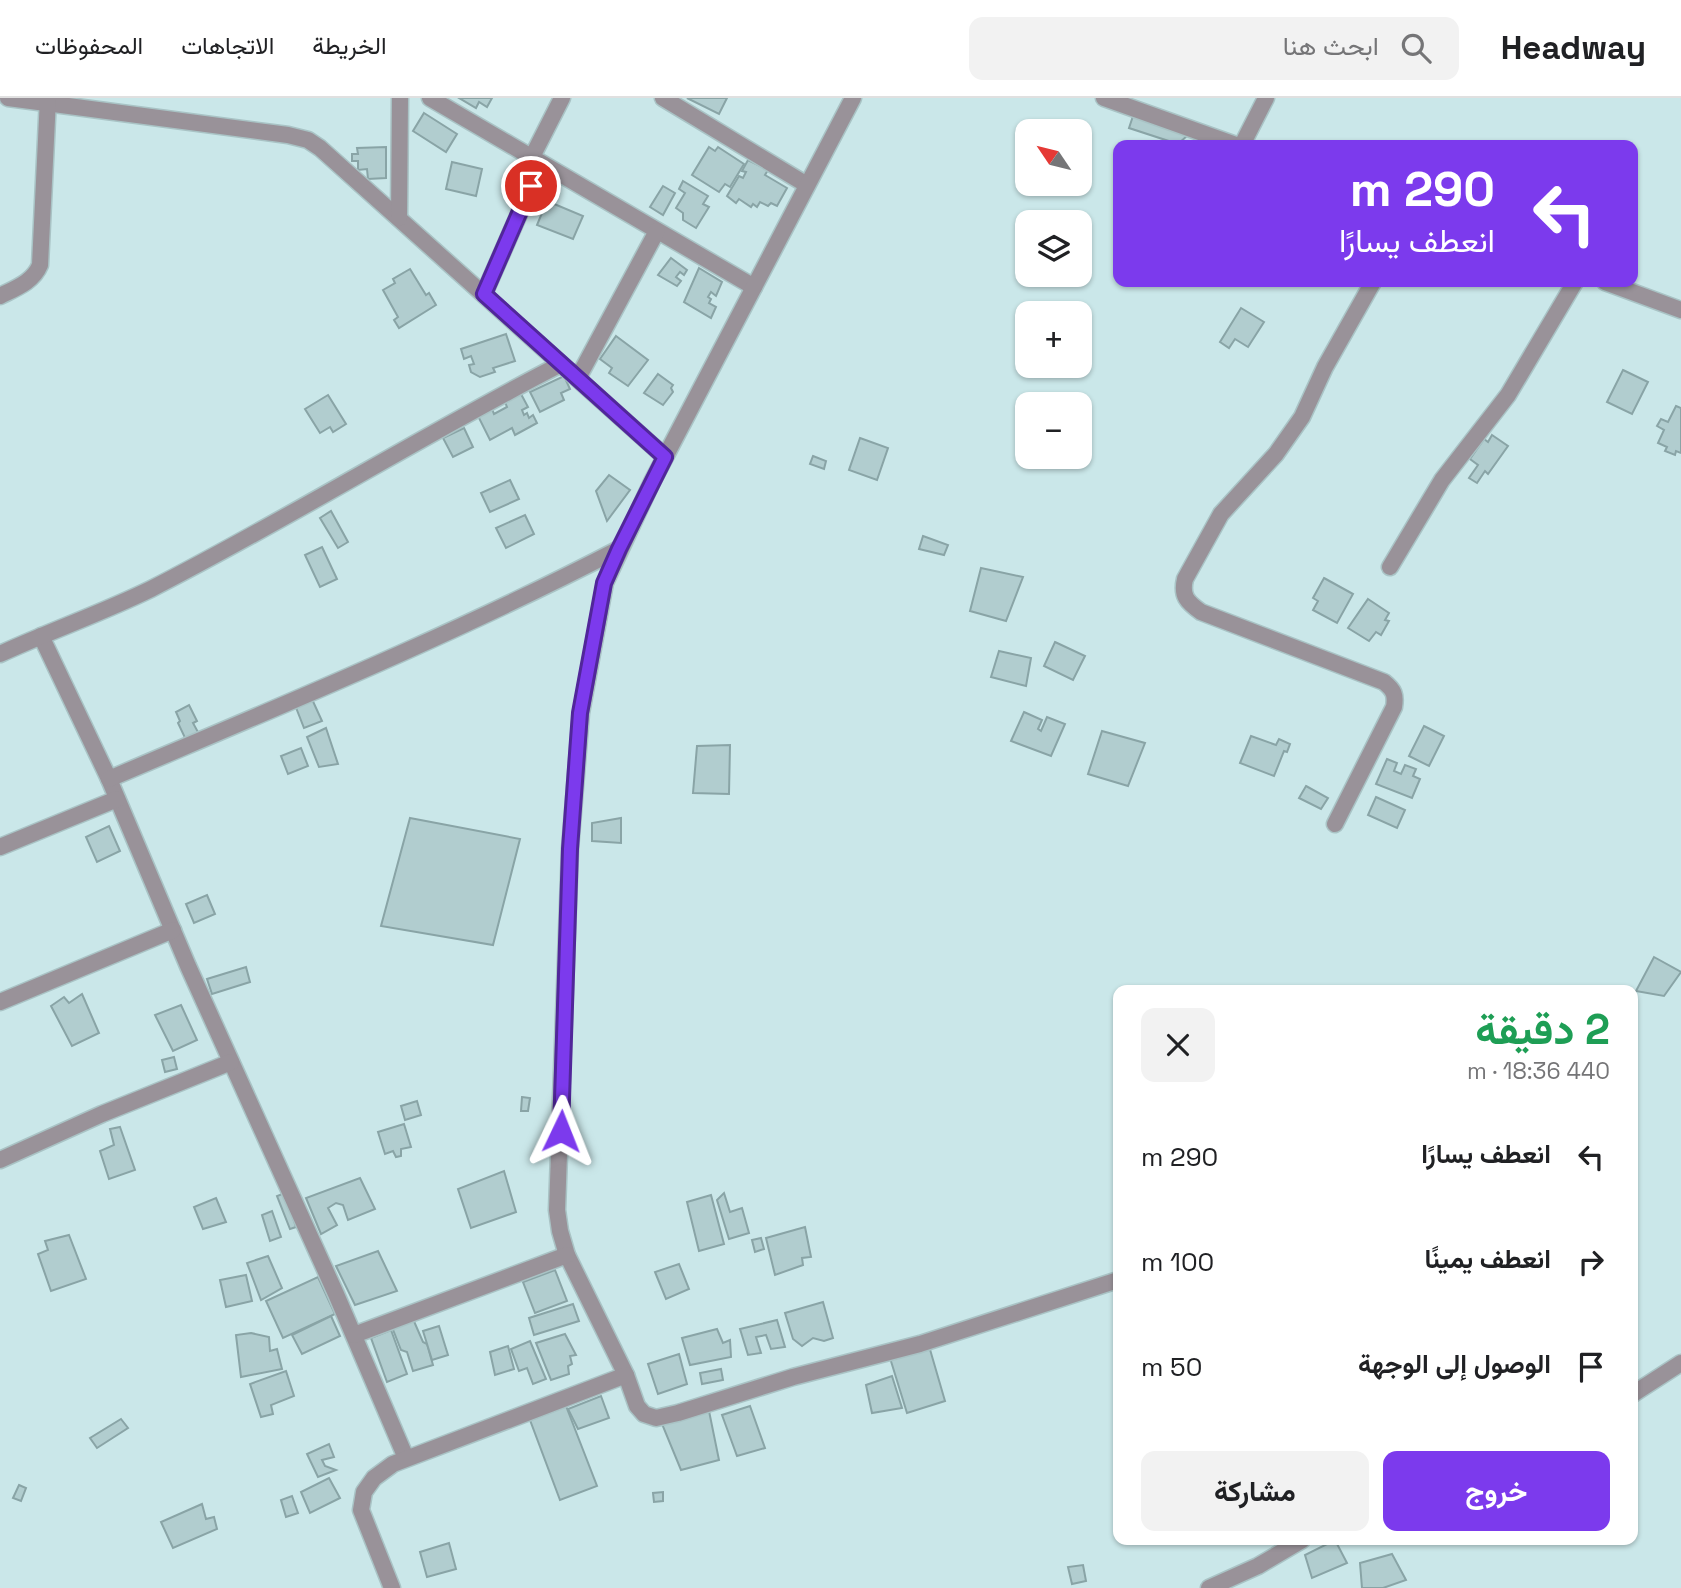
<!DOCTYPE html>
<html lang="ar">
<head>
<meta charset="utf-8">
<style>
	:root { --surface:#fff; --page:#f2f2f2; --text:#202124; --muted:#757577; --line:#e0e0e0; --accent:#7c3aed }
	body { margin:0; font-family:"Space Grotesk",Vazirmatn,sans-serif; background:var(--page); color:var(--text); direction:rtl; height:100vh; display:flex; flex-direction:column; font-size:26px; white-space:nowrap }
	* { box-sizing:border-box; margin:0 }
	p { font-size:23px; color:var(--muted) }
	.icon { flex:none; width:38px; height:38px; fill:none; stroke:currentColor; stroke-width:2; stroke-linecap:round; stroke-linejoin:round }
	.map { position:relative; flex:1; overflow:hidden; direction:ltr }
	.sheet { position:absolute; left:1113px; top:887px; width:525px; height:560px; display:flex; flex-direction:column; background:var(--surface); border-radius:14px; box-shadow:0 2px 5px #0004; direction:rtl }
	.sheet>* { flex:none }
	.banner { position:absolute; left:1113px; top:42px; width:525px; height:147px; border-radius:14px; box-shadow:0 2px 5px #0004; direction:rtl; background:#7c3aed; color:#fff; overflow:hidden }
	.needle { width:46px; rotate:305deg }
	.buttons { position:absolute; left:1015px; top:21px; display:grid; gap:14px }
	.buttons a { display:grid; place-items:center; width:77px; height:77px; border-radius:14px; background:var(--surface); box-shadow:0 2px 5px #0004; font-size:35px }
	.pin { position:absolute; display:grid; place-items:center; width:60px; height:60px; color:#fff; margin:-30px; border:4px solid #fff; border-radius:50%; box-shadow:0 2px 7px #0007 }
	.me { position:absolute; width:77px; margin:-38px; rotate:2deg; stroke-linejoin:round; filter:drop-shadow(0 0 5px #0008) }
	.turn { display:flex; align-items:center; gap:24px; height:147px; padding:0 28px; font-size:32px }
	.turn .icon { width:91px; height:91px; stroke-width:2.5 }
	.turn b { display:block; font-size:49px; line-height:60px }
	.round { display:grid; place-items:center; flex:none; width:74px; height:74px; border-radius:14px; background:var(--page) }
	.summary { display:flex; align-items:center; justify-content:space-between; height:119px; padding:0 28px }
	h1 { font-size:42px; font-weight:700; line-height:52px; color:#1e9e55 }
	.cta { display:flex; gap:14px; margin-top:auto; padding:14px 28px }
	.cta a { flex:1; height:80px; border-radius:14px; background:var(--accent); color:#fff; font-size:28px; font-weight:700; line-height:80px; text-align:center }
	.cta a+a { background:var(--page); color:var(--text) }
	ul { padding:0; list-style:none }
	li { display:flex; align-items:center; gap:21px; height:105px; padding:0 28px }
	li div { flex:1 }
	li b { display:block; font-size:26px }
	li em { font-style:normal }
	header { display:flex; align-items:center; gap:42px; box-sizing:border-box; height:98px; padding:0 35px; background:var(--surface); border-bottom:2px solid var(--line) }
	header strong { font-size:33px }
	nav { display:flex; gap:38px; margin-inline-start:auto; font-size:24px }
	.search { width:490px; height:63px; background:var(--page); display:flex; align-items:center; gap:18px; box-sizing:border-box; padding:0 24px; border-radius:14px; color:var(--muted); font-size:26px }
	.map>svg:first-child { display:block }
	.building { fill:#b1cdcf; stroke:#89a4a6; stroke-width:2 }
	.lines { fill:none; stroke-linecap:round; stroke-linejoin:round }
	.minor-casing { stroke:#a9c3c5; stroke-width:19 }
	.minor { stroke:#999299; stroke-width:16 }
	.route-casing { stroke:#51269a; stroke-width:18 }
	.route { stroke:#7c3aed; stroke-width:12 }
</style>
</head>
<body>
<header>
<strong>Headway</strong>
<div class="search"><svg class="icon" aria-label="search" viewBox="0 0 24 24"><circle cx="10" cy="10" r="6"/><path d="M15 15l6 6"/></svg>ابحث هنا</div>
<nav><a>الخريطة</a><a>الاتجاهات</a><a>المحفوظات</a></nav>
</header>
<div class="map">
<svg width="1681" height="1490" viewBox="0 0 1681 1490">
	<rect width="100%" height="100%" fill="#cae7e9"/>
	<!-- building -->
	<g class="building">
		<polygon points="459,0 492,0 487,9 479,4 476,10"/>
		<polygon points="687,0 727,0 719,16"/>
		<polygon points="424,15 457,36 446,54 413,33"/>
		<polygon points="1133,18 1188,37 1178,46 1129,30"/>
		<polygon points="386,49 386,80 368,81 367,71 358,72 358,63 352,63 352,56 358,56 357,50"/>
		<polygon points="709,49 715,53 718,49 744,66 730,89 725,86 719,94 692,77"/>
		<polygon points="748,62 768,72 765,77 787,90 777,108 771,105 768,108 760,104 757,109 753,106 751,109 739,101 736,105 727,98 739,78 743,80 746,74 742,73"/>
		<polygon points="452,64 482,71 476,98 446,91"/>
		<polygon points="683,83 708,98 703,106 709,109 696,130 683,122 683,115 676,110 685,95 679,91"/>
		<polygon points="663,88 675,95 663,117 650,109"/>
		<polygon points="547,103 583,118 573,141 537,127"/>
		<polygon points="671,160 687,172 684,177 680,174 676,179 681,183 677,188 658,177"/>
		<polygon points="699,170 722,184 716,198 711,194 708,199 711,201 709,205 716,209 711,220 684,204"/>
		<polygon points="410,171 426,197 429,195 436,207 399,230 394,222 398,219 383,192 395,185 393,181"/>
		<polygon points="1241,210 1264,224 1248,249 1235,241 1229,250 1220,244"/>
		<polygon points="506,236 515,263 493,270 495,274 480,279 471,274 469,267 474,266 471,258 464,261 461,251"/>
		<polygon points="616,238 648,262 628,288 609,275 612,270 600,261"/>
		<polygon points="1623,272 1648,284 1632,316 1607,304"/>
		<polygon points="658,276 673,287 671,290 673,294 663,307 644,295"/>
		<polygon points="564,278 570,291 561,295 564,302 540,314 530,294"/>
		<polygon points="521,296 528,309 522,312 524,317 527,315 529,320 533,317 537,325 515,337 512,330 490,342 478,318 492,311 494,316 507,309 505,304"/>
		<polygon points="328,297 346,326 333,334 330,329 320,335 305,311"/>
		<polygon points="1676,308 1681,310 1681,355 1676,353 1675,357 1665,353 1667,349 1658,345 1664,332 1657,328 1661,321 1668,324"/>
		<polygon points="464,330 473,349 453,359 443,340"/>
		<polygon points="1492,337 1508,348 1488,376 1485,373 1477,385 1469,380 1478,367 1470,361 1484,341 1488,344"/>
		<polygon points="860,340 888,350 877,382 849,372"/>
		<polygon points="813,358 826,363 824,371 810,366"/>
		<polygon points="609,377 630,392 607,423 596,393"/>
		<polygon points="510,382 519,401 490,414 481,395"/>
		<polygon points="331,413 348,444 338,450 320,420"/>
		<polygon points="525,417 534,436 506,450 496,430"/>
		<polygon points="923,438 948,447 944,457 919,451"/>
		<polygon points="322,449 337,481 320,489 305,457"/>
		<polygon points="981,470 1023,479 1006,523 970,513"/>
		<polygon points="1324,480 1353,496 1337,525 1313,512 1318,503 1313,500"/>
		<polygon points="1368,501 1389,515 1385,522 1389,523 1381,537 1376,534 1369,543 1348,530"/>
		<polygon points="1055,544 1085,558 1073,582 1044,568"/>
		<polygon points="999,553 1031,560 1026,588 991,579"/>
		<polygon points="311,599 322,623 304,630 295,607"/>
		<polygon points="189,607 197,623 193,625 199,636 186,642 178,625 180,623 176,614"/>
		<polygon points="1024,614 1042,622 1038,631 1041,633 1047,619 1065,626 1051,658 1011,643"/>
		<polygon points="1424,628 1444,638 1429,668 1409,658"/>
		<polygon points="326,630 338,666 319,669 307,639"/>
		<polygon points="1102,633 1145,645 1128,688 1088,676"/>
		<polygon points="1251,638 1276,647 1279,641 1290,646 1287,654 1284,653 1274,678 1240,665"/>
		<polygon points="730,647 729,696 693,695 697,648"/>
		<polygon points="301,650 308,668 288,676 281,658"/>
		<polygon points="1387,661 1397,665 1394,673 1401,676 1405,667 1416,671 1413,678 1420,681 1412,700 1376,686"/>
		<polygon points="1306,688 1328,700 1321,711 1299,700"/>
		<polygon points="1376,699 1405,712 1397,730 1368,717"/>
		<polygon points="410,720 520,741 493,847 381,828"/>
		<polygon points="621,720 621,745 592,743 592,725"/>
		<polygon points="109,728 120,753 97,764 86,739"/>
		<polygon points="207,797 215,816 194,825 186,806"/>
		<polygon points="1654,859 1681,874 1664,898 1636,893"/>
		<polygon points="246,869 250,884 212,896 207,881"/>
		<polygon points="82,896 99,935 72,948 51,908 64,899 69,905"/>
		<polygon points="181,907 197,942 173,953 155,917"/>
		<polygon points="174,959 177,971 165,974 162,962"/>
		<polygon points="522,999 530,1000 528,1013 521,1013"/>
		<polygon points="417,1003 421,1017 405,1022 401,1008"/>
		<polygon points="404,1026 411,1049 401,1051 401,1058 396,1059 393,1053 385,1056 378,1034"/>
		<polygon points="120,1029 135,1072 109,1081 100,1053 114,1047 110,1031"/>
		<polygon points="504,1073 516,1114 471,1130 458,1091"/>
		<polygon points="360,1080 375,1111 348,1122 343,1107 336,1105 328,1110 337,1127 321,1136 306,1100"/>
		<polygon points="285,1095 296,1129 290,1131 277,1098"/>
		<polygon points="724,1095 730,1114 742,1110 749,1135 729,1141 717,1102"/>
		<polygon points="711,1097 724,1146 699,1153 687,1104"/>
		<polygon points="216,1100 226,1124 203,1131 194,1109"/>
		<polygon points="272,1113 281,1139 270,1143 262,1117"/>
		<polygon points="805,1129 811,1159 802,1160 803,1167 775,1177 766,1140"/>
		<polygon points="69,1137 86,1181 51,1193 38,1156 48,1152 45,1143"/>
		<polygon points="761,1140 764,1151 755,1154 752,1142"/>
		<polygon points="378,1153 397,1193 355,1207 336,1168"/>
		<polygon points="268,1158 282,1190 261,1202 247,1165"/>
		<polygon points="679,1166 689,1191 666,1201 655,1174"/>
		<polygon points="555,1172 567,1203 535,1215 523,1184"/>
		<polygon points="246,1177 252,1203 226,1209 220,1182"/>
		<polygon points="318,1179 335,1216 283,1240 266,1203"/>
		<polygon points="823,1204 833,1240 824,1243 813,1240 802,1248 793,1241 785,1215"/>
		<polygon points="573,1206 579,1223 534,1237 529,1220"/>
		<polygon points="331,1218 340,1238 302,1256 292,1237"/>
		<polygon points="413,1221 423,1244 427,1246 433,1267 413,1273 407,1254 401,1252 392,1229"/>
		<polygon points="777,1222 785,1249 771,1251 766,1237 756,1239 761,1255 748,1257 740,1231"/>
		<polygon points="439,1228 448,1257 432,1262 423,1233"/>
		<polygon points="717,1231 723,1245 730,1242 731,1259 690,1267 682,1240"/>
		<polygon points="391,1232 407,1276 387,1284 371,1240"/>
		<polygon points="251,1235 269,1239 270,1253 277,1251 282,1271 241,1279 236,1237"/>
		<polygon points="565,1236 576,1257 570,1258 572,1266 568,1268 569,1276 551,1282 536,1245"/>
		<polygon points="530,1243 546,1281 533,1286 527,1270 519,1273 511,1251"/>
		<polygon points="508,1248 514,1271 495,1277 490,1254"/>
		<polygon points="929,1248 945,1303 907,1315 890,1260"/>
		<polygon points="679,1256 687,1286 658,1296 648,1266"/>
		<polygon points="721,1271 723,1282 702,1286 700,1275"/>
		<polygon points="286,1273 294,1298 271,1307 273,1316 261,1319 250,1286"/>
		<polygon points="892,1278 902,1310 872,1315 866,1287"/>
		<polygon points="601,1298 609,1320 578,1331 568,1311"/>
		<polygon points="566,1308 597,1388 560,1402 530,1322"/>
		<polygon points="750,1308 765,1350 737,1358 722,1317"/>
		<polygon points="709,1313 719,1362 681,1372 662,1326"/>
		<polygon points="121,1321 128,1330 97,1350 90,1340"/>
		<polygon points="329,1346 334,1359 322,1362 325,1368 336,1372 318,1379 307,1356"/>
		<polygon points="329,1380 340,1400 310,1415 301,1394"/>
		<polygon points="19,1387 26,1390 21,1403 13,1400"/>
		<polygon points="663,1394 663,1403 654,1404 653,1395"/>
		<polygon points="292,1398 298,1415 286,1419 281,1402"/>
		<polygon points="202,1406 206,1421 214,1419 217,1431 173,1450 161,1424"/>
		<polygon points="1335,1442 1347,1465 1312,1480 1305,1457"/>
		<polygon points="449,1445 456,1471 427,1479 420,1454"/>
		<polygon points="1392,1456 1406,1482 1383,1490 1362,1490 1360,1465"/>
		<polygon points="1083,1467 1086,1483 1072,1486 1068,1469"/>
	</g>
	<g class="lines">
		<defs>
			<g id="minor">
				<polyline points="8,0 288,37 308,42 320,50 665,359"/>
				<polyline points="430,0 754,189"/>
				<polyline points="663,0 807,87"/>
				<polyline points="853,0 652,384 605,485 581,615 570,751 557,1112 560,1133 567,1157 626,1277 637,1308 644,1316 656,1320 678,1315 793,1279 920,1246 1118,1182"/>
				<polyline points="1104,0 1236,47"/>
				<polyline points="1242,47 1266,0"/>
				<polyline points="531,61 562,0"/>
				<polyline points="399,120 400,0"/>
				<polyline points="1605,184 1681,212"/>
				<polyline points="484,196 541,66"/>
				<path d="M0,198C16,190 33,184 40,167L48,0"/>
				<polyline points="578,280 657,133"/>
				<polyline points="1390,469 1442,382 1508,297 1575,184"/>
				<polyline points="41,538 109,681 188,868 336,1196 406,1360"/>
				<path d="M0,556C50,533 102,515 151,491C290,420 423,337 561,266"/>
				<path d="M109,681C280,608 453,537 619,451"/>
				<path d="M1335,726L1394,609C1396,597 1394,592 1384,584L1201,514C1187,504 1181,498 1185,481L1221,416L1276,356L1302,319L1325,269L1373,184"/>
				<polyline points="0,749 117,701"/>
				<polyline points="0,904 173,832"/>
				<polyline points="0,1062 102,1016 231,964"/>
				<polyline points="354,1237 567,1157"/>
				<polyline points="1633,1296 1681,1265"/>
				<polyline points="392,1490 361,1412 364,1394 374,1380 393,1366 626,1277"/>
				<polyline points="1209,1490 1258,1468 1302,1442"/>
			</g>
		</defs>
		<!-- minor casing -->
		<use href="#minor" class="minor-casing"/>
		<!-- minor -->
		<use href="#minor" class="minor"/>
	</g>
	<g class="lines">
		<defs>
			<polyline id="route" points="531,88 484,196 665,359 619,451 604,485 580,615 570,751 561,1033"/>
		</defs>
		<!-- route casing -->
		<use href="#route" class="route-casing"/>
		<!-- route -->
		<use href="#route" class="route"/>
	</g>
</svg>
<div class="buttons">
<a><svg class="needle" viewBox="-14 -14 28 28"><path d="M0-13l5 13h-10z" fill="#e53935"/><path d="M0 13l5-13h-10z" fill="#757577"/></svg></a>
<a><svg class="icon" aria-label="layers" viewBox="0 0 24 24"><path d="M12 4l9 5-9 5-9-5zM3 14l9 5 9-5"/></svg></a>
<a>+</a>
<a>−</a>
</div>
<div class="pin" style="left:531px;top:88px;background:#d93025"><svg class="icon" aria-label="arrive" viewBox="0 0 24 24"><path d="M6 21V4h12l-3 4 3 4H6"/></svg></div>
<svg class="me" style="left:561px;top:1033px" viewBox="-20 -20 40 40"><path d="M0-17L14 15 0 8-14 15z" fill="#7c3aed" stroke="#fff" stroke-width="4"/></svg>
<div class="banner">
<div class="turn"><svg class="icon" aria-label="left" viewBox="0 0 24 24"><path d="M17 20v-9H6M10 6l-5 5 5 5"/></svg><div><b>290 m</b>انعطف يسارًا</div></div>
</div>
<section class="sheet">
<div class="summary"><div><h1>2 دقيقة</h1><p>440 m · 18:36</p></div><a class="round"><svg class="icon" aria-label="close" viewBox="0 0 24 24"><path d="M6 6l12 12M18 6L6 18"/></svg></a></div>
<ul>
<li><svg class="icon" aria-label="left" viewBox="0 0 24 24"><path d="M17 20v-9H6M10 6l-5 5 5 5"/></svg><div><b>انعطف يسارًا</b></div><em>290 m</em></li>
<li><svg class="icon" aria-label="right" viewBox="0 0 24 24"><path d="M7 20v-9h11M14 6l5 5-5 5"/></svg><div><b>انعطف يمينًا</b></div><em>100 m</em></li>
<li><svg class="icon" aria-label="arrive" viewBox="0 0 24 24"><path d="M6 21V4h12l-3 4 3 4H6"/></svg><div><b>الوصول إلى الوجهة</b></div><em>50 m</em></li>
</ul>
<div class="cta"><a>خروج</a><a>مشاركة</a></div>
</section>
</div>
</body>
</html>
